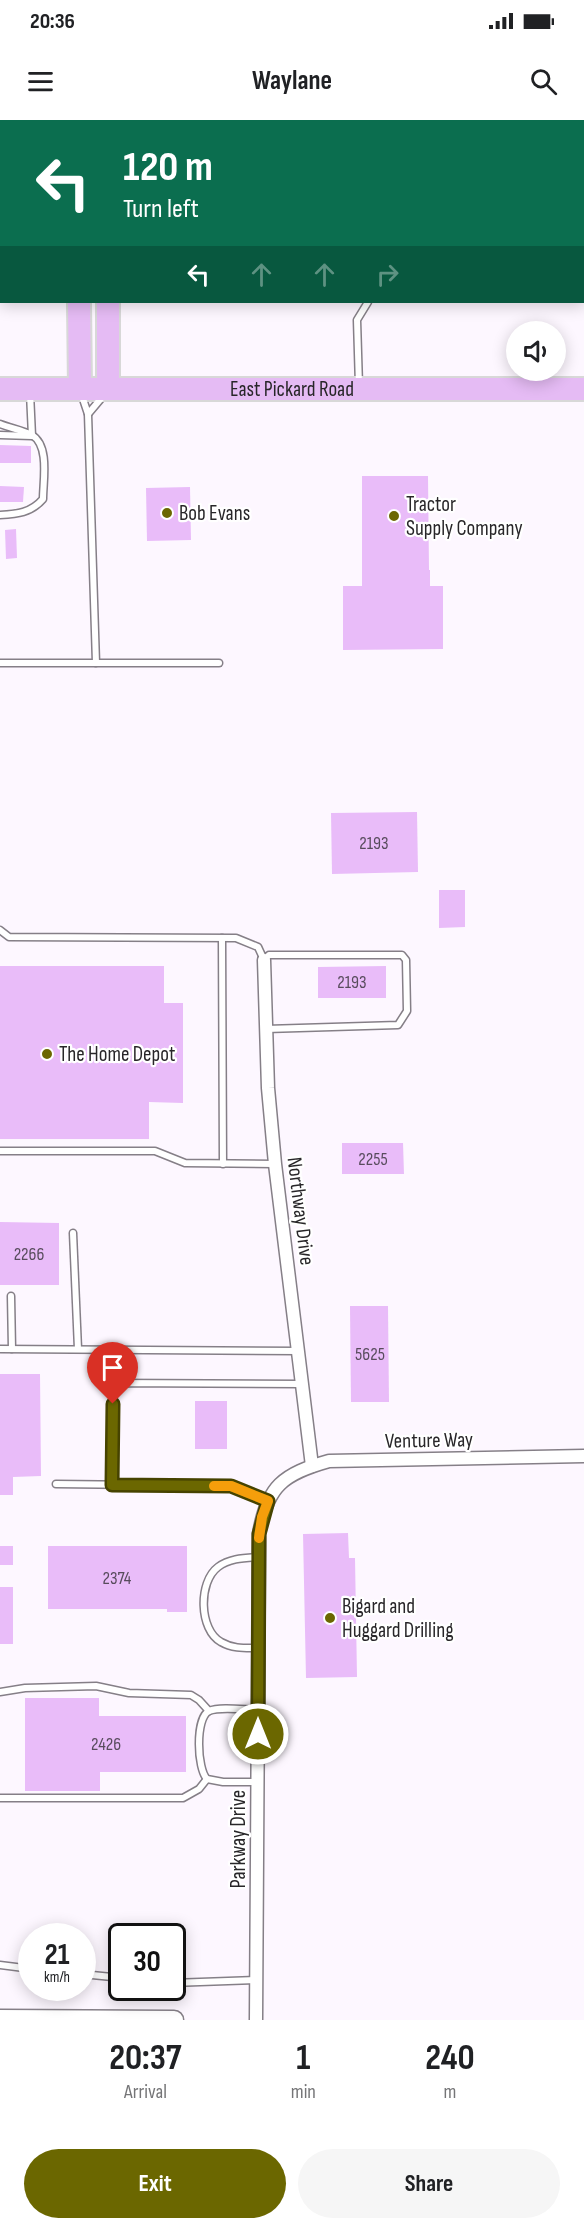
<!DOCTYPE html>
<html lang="en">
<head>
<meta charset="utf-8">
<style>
	:root { --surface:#fff; --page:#f6f6f6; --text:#202124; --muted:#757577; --accent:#6b6700 }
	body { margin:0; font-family:"Sofia Sans Condensed",sans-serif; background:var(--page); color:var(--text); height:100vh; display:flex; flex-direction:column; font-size:22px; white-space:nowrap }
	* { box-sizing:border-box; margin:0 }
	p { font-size:20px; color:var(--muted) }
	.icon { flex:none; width:33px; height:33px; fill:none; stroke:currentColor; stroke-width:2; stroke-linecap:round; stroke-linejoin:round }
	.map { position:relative; height:1900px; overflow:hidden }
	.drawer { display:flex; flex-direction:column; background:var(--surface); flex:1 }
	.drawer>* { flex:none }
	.banner { position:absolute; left:0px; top:0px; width:585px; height:183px; box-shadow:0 3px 15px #0003; background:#0b6e4f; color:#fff; overflow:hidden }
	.controls { position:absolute; left:506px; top:201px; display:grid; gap:12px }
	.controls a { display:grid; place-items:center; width:60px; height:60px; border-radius:50%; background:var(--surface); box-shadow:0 3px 15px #0003; font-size:30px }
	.speed { position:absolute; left:18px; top:1803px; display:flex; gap:12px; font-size:30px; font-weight:700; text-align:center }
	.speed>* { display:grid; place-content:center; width:78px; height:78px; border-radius:50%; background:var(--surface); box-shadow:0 3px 15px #0003; line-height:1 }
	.speed small { font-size:15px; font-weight:400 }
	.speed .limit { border:3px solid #111; border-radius:9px; background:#fff; color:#111 }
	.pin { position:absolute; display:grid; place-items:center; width:51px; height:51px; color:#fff; margin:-62px -26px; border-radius:50% 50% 50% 0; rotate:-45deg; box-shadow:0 0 6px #0007 }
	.pin .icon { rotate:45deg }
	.me { position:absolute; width:66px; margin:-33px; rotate:0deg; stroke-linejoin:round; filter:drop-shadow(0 0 4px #0008) }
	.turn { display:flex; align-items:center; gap:21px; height:126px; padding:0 24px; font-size:27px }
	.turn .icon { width:78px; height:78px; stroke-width:2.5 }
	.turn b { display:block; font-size:42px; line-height:51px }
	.lanes { display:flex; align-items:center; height:57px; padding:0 24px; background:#0003; justify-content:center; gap:30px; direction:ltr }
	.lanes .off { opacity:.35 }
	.eta { display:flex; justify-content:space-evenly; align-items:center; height:102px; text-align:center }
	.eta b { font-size:36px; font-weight:700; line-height:42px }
	.cta { display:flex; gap:12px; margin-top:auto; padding:12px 24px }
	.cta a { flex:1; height:69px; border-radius:36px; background:var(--accent); color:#fff; font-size:24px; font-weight:700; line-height:69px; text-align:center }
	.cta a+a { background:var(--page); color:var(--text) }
	.status { display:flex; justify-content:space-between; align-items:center; height:42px; padding:0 30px; background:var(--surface); direction:ltr }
	.status svg { height:16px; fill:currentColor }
	header { display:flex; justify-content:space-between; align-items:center; height:78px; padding:0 24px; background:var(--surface); font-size:27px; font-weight:700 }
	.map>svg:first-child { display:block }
	.building { fill:#e9bcf9 }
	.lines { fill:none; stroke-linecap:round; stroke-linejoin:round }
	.lane-casing { stroke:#857f87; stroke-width:9 }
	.street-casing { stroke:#857f87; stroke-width:15 }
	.secondary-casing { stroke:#857f87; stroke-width:21 }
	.highway-casing { stroke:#d8d8d8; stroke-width:26 }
	.path { stroke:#bcb7bd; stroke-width:2; stroke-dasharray:4.5 3; stroke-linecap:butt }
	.lane { stroke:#fff; stroke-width:6 }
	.street { stroke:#fff; stroke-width:12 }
	.secondary { stroke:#fff; stroke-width:18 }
	.highway { stroke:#e5bbf4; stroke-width:22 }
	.route-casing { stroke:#464300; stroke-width:15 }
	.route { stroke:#6b6700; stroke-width:10 }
	.slow { stroke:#f59e0b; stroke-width:10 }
	.poi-dot { fill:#6b6700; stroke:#fff; stroke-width:2 }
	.labels { text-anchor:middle; stroke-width:4.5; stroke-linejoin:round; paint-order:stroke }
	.number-label { font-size:18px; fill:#584c5d }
	.street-label { font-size:21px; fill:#282629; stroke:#fff }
	.poi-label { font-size:21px; fill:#282629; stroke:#fff; text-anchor:start }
</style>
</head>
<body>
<div class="status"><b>20:36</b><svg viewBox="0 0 49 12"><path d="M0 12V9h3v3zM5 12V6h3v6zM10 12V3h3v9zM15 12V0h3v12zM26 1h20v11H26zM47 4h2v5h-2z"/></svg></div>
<header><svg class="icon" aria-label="menu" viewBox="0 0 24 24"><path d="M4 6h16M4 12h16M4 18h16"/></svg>Waylane<svg class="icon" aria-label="search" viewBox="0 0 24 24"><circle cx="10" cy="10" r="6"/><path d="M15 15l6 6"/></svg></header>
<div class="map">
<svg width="584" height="1900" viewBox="0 0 584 1900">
	<rect width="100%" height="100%" fill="#fdf7ff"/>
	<!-- building -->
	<g class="building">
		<polygon points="0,325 31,326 31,343 0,343"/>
		<polygon points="362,356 428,356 429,450 430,450 430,466 443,466 443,529 343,530 343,466 362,466"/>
		<polygon points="0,366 24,367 23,382 0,382"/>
		<polygon points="190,367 191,420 147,421 146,368"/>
		<polygon points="16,409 17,438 6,439 5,410"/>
		<polygon points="417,692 418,752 332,754 331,693"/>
		<polygon points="439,770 465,770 465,807 439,808"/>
		<polygon points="0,846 164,846 164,883 183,883 183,983 149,982 149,1019 0,1019"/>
		<polygon points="386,846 386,878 318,878 318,847"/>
		<polygon points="342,1023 403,1023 404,1054 342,1054"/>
		<polygon points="0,1102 59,1103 59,1165 0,1165"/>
		<polygon points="350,1186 388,1186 389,1282 351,1282"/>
		<polygon points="0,1254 40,1254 41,1356 13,1357 13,1375 0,1375"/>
		<rect x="195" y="1281" width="32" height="48"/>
		<polygon points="348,1413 349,1438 355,1438 357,1557 306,1558 303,1414"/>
		<rect x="0" y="1426" width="13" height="19"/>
		<polygon points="48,1426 187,1426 187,1492 167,1492 167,1489 48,1489"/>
		<rect x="0" y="1467" width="13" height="57"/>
		<polygon points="25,1578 99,1578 99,1596 186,1596 186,1652 100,1652 100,1671 25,1671"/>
	</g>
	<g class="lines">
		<defs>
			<g id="lane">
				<polyline points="382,0 382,2"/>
				<polyline points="584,152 584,153"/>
				<polyline points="359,266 357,200 368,182"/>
				<polyline points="81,273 88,294 104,275"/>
				<polyline points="88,294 96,543"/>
				<path d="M0,304C10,308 22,310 32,315C50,326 43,361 43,379C31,393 17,394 0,395"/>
				<polyline points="0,315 32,316 30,273"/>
				<polyline points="0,543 219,543"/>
				<polyline points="0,810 9,817 236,818 258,827 264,840 269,835 402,835 406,840 407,891 398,905 266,909"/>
				<polyline points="222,818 223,1044"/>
				<polyline points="0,1031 155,1031 185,1043 275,1044"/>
				<polyline points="73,1113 78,1229"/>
				<polyline points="11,1176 12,1229"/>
				<polyline points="0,1229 298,1231"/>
				<polyline points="56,1364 231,1366 268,1381"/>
				<polyline points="112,1364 113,1263 301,1264"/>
				<path d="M258,1528C245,1528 233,1529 221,1522C199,1510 198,1462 218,1447C230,1438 245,1438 259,1437"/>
				<polyline points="0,1572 25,1568 96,1566 129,1573 191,1575 199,1580 209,1591"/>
				<path d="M257,1662H223L207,1659C197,1649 195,1598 209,1591C220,1586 246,1590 258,1590"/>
				<polyline points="0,1678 183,1678 199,1669 207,1659"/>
				<polyline points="0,1845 32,1849"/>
				<polyline points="82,1854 122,1858"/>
				<polyline points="172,1863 256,1860"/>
			</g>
			<g id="street">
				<polyline points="264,840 268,968 275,1044 312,1346"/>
				<path d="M256,1900L259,1414C267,1366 283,1354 329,1341L584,1336"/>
			</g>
			<polyline id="secondary" points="0,1899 174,1900"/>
			<g id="highway">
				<polyline points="29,0 30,2"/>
				<polyline points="69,0 70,2"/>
				<polyline points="79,182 80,269"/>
				<polyline points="108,182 108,269"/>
				<path id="s1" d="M0,269H584"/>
			</g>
		</defs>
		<!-- lane casing -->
		<use href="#lane" class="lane-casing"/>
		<!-- street casing -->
		<use href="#street" class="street-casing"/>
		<!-- secondary casing -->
		<use href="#secondary" class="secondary-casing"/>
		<!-- highway casing -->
		<use href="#highway" class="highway-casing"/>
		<!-- path -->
		<polyline class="path" points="577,0 577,2"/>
		<!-- lane -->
		<use href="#lane" class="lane"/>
		<!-- street -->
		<use href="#street" class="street"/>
		<!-- secondary -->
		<use href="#secondary" class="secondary"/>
		<!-- highway -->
		<use href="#highway" class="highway"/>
	</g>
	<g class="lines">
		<defs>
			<polyline id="route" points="113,1284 112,1365 231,1366 268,1381 259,1414 258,1614"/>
		</defs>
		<!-- route casing -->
		<use href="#route" class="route-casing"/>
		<!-- route -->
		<use href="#route" class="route"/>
		<!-- slow -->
		<polyline class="slow" points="214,1366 231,1366 268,1381 262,1397 259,1418"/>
	</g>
	<!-- markers -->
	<g class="poi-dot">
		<circle cx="167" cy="393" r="6"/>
		<circle cx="394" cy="396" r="6"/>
		<circle cx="47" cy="934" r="6"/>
		<circle cx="330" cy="1498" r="6"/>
	</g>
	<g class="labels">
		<!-- number labels -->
		<g class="number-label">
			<text x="374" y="729">2193</text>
			<text x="352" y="868">2193</text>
			<text x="373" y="1045">2255</text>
			<text x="29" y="1140">2266</text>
			<text x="370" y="1240">5625</text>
			<text x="117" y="1464">2374</text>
			<text x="106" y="1630">2426</text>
		</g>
		<!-- street labels -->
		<g class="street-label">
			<text dy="7" stroke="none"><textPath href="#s1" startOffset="292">East Pickard Road</textPath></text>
			<text transform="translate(301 1091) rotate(83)" y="7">Northway Drive</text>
			<text transform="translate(429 1320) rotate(-1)" y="7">Venture Way</text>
			<text transform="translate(238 1719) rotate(-90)" y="7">Parkway Drive</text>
		</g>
		<!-- poi labels -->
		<g class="poi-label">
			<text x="406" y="391">Tractor<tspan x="406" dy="24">Supply Company</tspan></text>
			<text x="179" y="400">Bob Evans</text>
			<text x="59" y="941">The Home Depot</text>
			<text x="342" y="1493">Bigard and<tspan x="342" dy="24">Huggard Drilling</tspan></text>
		</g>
	</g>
</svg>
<div class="controls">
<a><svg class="icon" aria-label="sound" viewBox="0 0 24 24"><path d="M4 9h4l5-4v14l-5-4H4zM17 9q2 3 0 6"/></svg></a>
</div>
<div class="speed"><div>21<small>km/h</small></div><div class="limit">30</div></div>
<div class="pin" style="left:113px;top:1284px;background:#d93025"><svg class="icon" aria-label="arrive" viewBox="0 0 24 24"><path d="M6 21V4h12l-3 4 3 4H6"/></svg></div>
<svg class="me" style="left:258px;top:1614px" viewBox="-20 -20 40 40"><circle r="17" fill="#6b6700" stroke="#fff" stroke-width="3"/><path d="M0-11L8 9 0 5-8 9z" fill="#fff"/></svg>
<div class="banner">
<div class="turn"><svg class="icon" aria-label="left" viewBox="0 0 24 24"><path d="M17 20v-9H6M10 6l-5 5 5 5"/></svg><div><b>120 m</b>Turn left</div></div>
<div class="lanes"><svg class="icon" aria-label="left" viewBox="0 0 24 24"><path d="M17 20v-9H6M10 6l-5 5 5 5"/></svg><svg class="icon off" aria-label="ahead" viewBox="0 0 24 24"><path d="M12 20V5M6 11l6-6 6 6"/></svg><svg class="icon off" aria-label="ahead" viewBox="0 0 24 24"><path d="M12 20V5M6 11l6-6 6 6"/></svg><svg class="icon off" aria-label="right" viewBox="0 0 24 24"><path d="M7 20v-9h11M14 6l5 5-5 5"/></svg></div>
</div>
</div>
<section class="drawer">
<div class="eta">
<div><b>20:37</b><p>Arrival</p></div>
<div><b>1</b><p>min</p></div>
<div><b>240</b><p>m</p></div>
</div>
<div class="cta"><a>Exit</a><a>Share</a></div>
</section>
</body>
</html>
